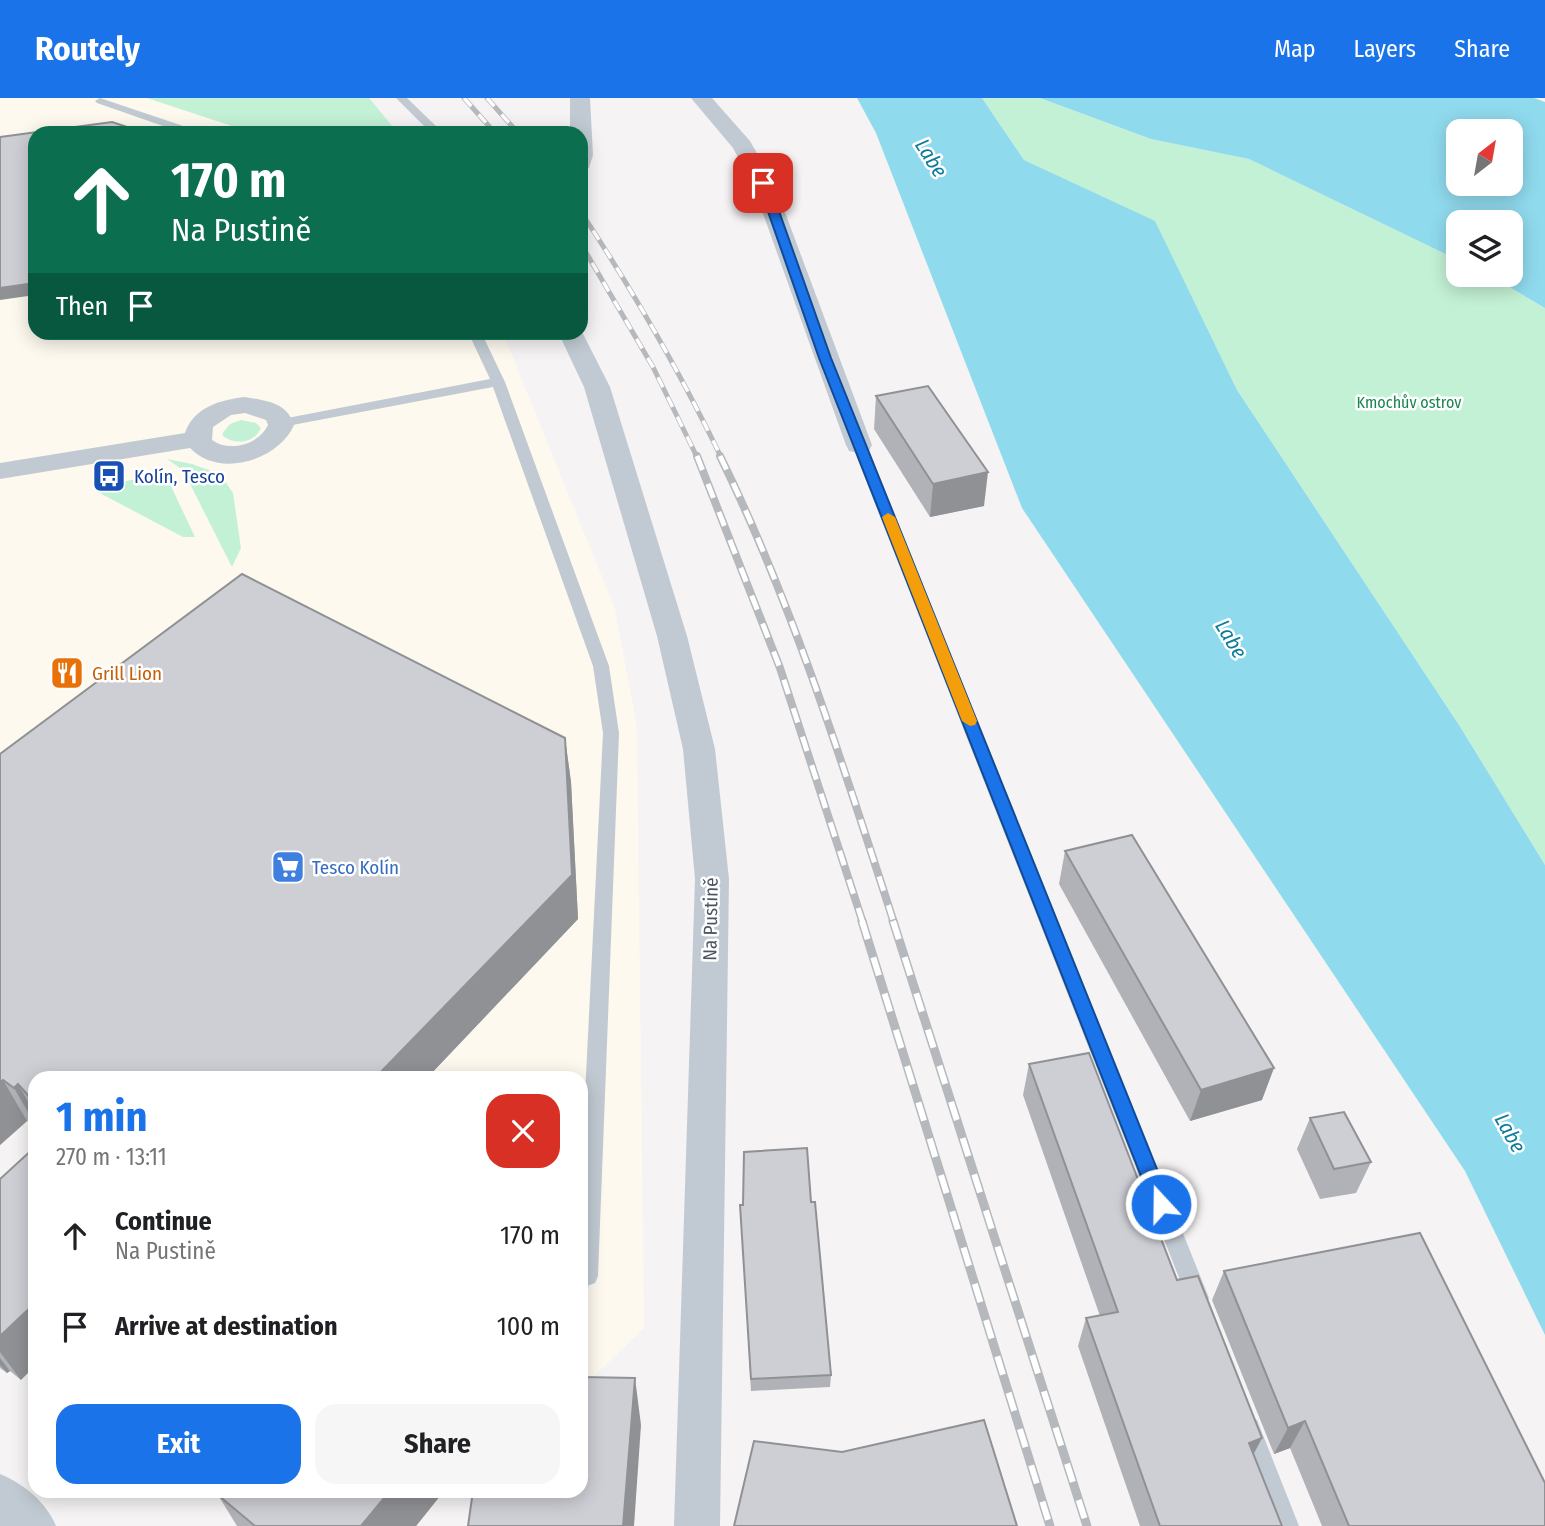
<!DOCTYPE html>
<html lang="en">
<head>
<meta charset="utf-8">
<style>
	:root { --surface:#fff; --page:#f6f6f6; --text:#202124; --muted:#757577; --accent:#1a73e8 }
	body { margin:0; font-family:"Fira Sans Condensed",sans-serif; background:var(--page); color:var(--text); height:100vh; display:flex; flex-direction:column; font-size:26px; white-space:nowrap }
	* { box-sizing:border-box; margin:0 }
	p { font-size:23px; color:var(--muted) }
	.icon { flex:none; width:38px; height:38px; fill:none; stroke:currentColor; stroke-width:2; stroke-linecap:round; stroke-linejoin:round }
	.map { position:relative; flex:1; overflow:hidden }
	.sheet { position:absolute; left:28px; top:973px; width:560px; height:427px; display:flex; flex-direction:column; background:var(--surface); border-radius:21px; box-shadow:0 4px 18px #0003 }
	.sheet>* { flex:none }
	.banner { position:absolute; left:28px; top:28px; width:560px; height:214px; border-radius:21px; box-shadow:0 4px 18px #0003; background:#0b6e4f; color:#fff; overflow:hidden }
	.needle { width:46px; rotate:31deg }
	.fabs { position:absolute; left:1446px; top:21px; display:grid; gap:14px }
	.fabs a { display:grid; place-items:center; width:77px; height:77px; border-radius:14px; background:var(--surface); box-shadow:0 4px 18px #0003; font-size:35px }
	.pin { position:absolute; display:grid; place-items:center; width:60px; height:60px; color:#fff; margin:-30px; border-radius:14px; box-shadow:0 4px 10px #0006 }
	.me { position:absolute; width:77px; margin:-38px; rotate:339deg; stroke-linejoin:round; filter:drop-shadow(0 0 5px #0008) }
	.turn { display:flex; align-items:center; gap:24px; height:147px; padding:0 28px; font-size:32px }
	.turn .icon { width:91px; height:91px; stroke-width:2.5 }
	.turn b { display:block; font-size:49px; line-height:60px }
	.then { display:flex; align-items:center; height:66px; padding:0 28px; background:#0003; gap:14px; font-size:26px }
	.round { display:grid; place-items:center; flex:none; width:74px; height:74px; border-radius:21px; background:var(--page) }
	.headline { display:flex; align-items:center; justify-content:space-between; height:119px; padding:0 28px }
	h1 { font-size:42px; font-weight:700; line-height:52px; color:var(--accent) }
	.button { display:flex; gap:14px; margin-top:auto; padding:14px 28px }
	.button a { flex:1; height:80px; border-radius:21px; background:var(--accent); color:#fff; font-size:28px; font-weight:700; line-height:80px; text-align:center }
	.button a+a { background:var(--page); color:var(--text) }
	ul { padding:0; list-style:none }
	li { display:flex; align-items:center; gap:21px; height:91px; padding:0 28px }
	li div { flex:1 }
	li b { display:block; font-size:26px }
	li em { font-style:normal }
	header { display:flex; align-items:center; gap:42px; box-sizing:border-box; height:98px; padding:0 35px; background:var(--accent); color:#fff }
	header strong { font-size:33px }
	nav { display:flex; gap:38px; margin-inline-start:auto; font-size:24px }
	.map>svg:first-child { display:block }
	.commercial { fill:#fdf9ef }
	.green { fill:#c3f1d5 }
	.water { fill:#90daee; fill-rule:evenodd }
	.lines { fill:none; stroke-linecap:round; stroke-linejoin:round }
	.service { fill:#c1cad2; fill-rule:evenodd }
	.minor { fill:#c1cad2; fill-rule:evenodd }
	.rail-far2-casing { stroke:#b5b8bd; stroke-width:5 }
	.rail-far1-casing { stroke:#b5b8bd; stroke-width:8 }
	.rail-casing { stroke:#b5b8bd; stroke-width:9 }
	.rail-far2 { stroke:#fff; stroke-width:3.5; stroke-dasharray:11; stroke-linecap:butt }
	.rail-far1 { stroke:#fff; stroke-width:5; stroke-dasharray:15; stroke-linecap:butt }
	.rail { stroke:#fff; stroke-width:6; stroke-dasharray:19; stroke-linecap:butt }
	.wall { fill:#b0b2b7 }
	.shaded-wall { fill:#909195 }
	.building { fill:#cdcfd5; stroke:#909195; stroke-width:2 }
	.route { fill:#1a73e8; stroke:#114b97; stroke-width:2 }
	.slow { fill:#f59e0b }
	.labels { text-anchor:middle; stroke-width:5; stroke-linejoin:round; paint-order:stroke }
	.far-park-label { font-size:16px; fill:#17864f; stroke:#fff }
	.transit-label { font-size:19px; fill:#164399; stroke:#fff; text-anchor:start }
	.food-label { font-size:19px; fill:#c56008; stroke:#fff; text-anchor:start }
	.shop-label { font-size:19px; fill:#366cbe; stroke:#fff; text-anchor:start }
	.street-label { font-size:19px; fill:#4a5661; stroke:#fff }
	.water-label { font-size:21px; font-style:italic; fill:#0c7c9b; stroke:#fff }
</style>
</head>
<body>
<header>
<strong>Routely</strong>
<nav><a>Map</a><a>Layers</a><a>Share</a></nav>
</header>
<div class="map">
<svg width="1545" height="1428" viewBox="0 0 1545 1428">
	<rect width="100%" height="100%" fill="#f5f3f3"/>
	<!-- commercial -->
	<polygon class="commercial" points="0,0 154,0 254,35 35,35 35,234 503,235 615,511 637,629 644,1230 581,1291 581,980 35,980 35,1034 0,1009"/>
	<!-- green -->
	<g class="green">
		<polygon points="147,0 369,0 398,35 253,35"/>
		<polygon points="982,0 1040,0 1151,41 1249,61 1458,162 1458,177 1489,177 1545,210 1545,767 1459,627 1237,292 1155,124 1024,62"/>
		<path d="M241,322L256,325L261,330C254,345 237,347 224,339L222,336L230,326Z"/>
		<polygon points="167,361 192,366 220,376 233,395 241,450 232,469 183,372"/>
		<polygon points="160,377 168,382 195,439 183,439 94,392 98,388"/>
	</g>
	<!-- water -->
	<g class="water">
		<polygon points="857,0 982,0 1024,62 1155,123 1237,292 1459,627 1545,767 1545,1237 1465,1073 1022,410 876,35"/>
		<path d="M1040,0H1534L1545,4V210L1489,177H1510V124H1458V162L1249,61L1151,41ZM1458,33H1510V86H1458Z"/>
	</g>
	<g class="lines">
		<!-- service -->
		<g class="service">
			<polygon points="100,0 198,33 200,35 183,35 97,5 95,3"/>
			<polygon points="396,0 407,0 443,35 431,35"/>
			<polygon points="468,234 481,234 505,284 609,568 619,635 598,1178 595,1185 587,1188 581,1186 581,1078 603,635 593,568 493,289 282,329 275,325 282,321 490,281"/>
			<polygon points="859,343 866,347 1209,1200 1206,1207 1198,1210 1190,1207 1187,1200 852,347"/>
			<polygon points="1249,1319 1257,1322 1299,1428 1275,1428 1237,1330 1241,1322"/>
		</g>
		<!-- minor -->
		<g class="minor">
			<polygon points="570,0 590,0 593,57 589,70 581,72 581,35 570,35"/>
			<polygon points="691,0 712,0 750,43 774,85 872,347 869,353 859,355 849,353 846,347 752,85 733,50"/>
			<polygon points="581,232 610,289 687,538 715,651 729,781 720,1428 674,1428 695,781 683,651 657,538 584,289 558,234 581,234"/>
			<path d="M245,299C266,303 287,304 294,327C279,362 219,381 190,350L0,381V365L185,335C194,309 220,302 245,299ZM245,315L266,322L268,327C259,346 230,355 212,342L213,329L231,317Z"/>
			<path d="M0,1376C24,1386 46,1404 56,1428H0Z"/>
		</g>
		<defs>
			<g id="rail-far2">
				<polyline points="464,0 495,35"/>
				<polyline points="487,0 518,35"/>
				<path d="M581,114C633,193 680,274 721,359"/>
				<polyline points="581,146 653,269 697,359"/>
			</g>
			<g id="rail-far1">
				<polyline points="697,358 780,570 863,825"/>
				<path d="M720,358C793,507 843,667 894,825"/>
			</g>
			<g id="rail">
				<polyline points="862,823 1050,1428"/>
				<polyline points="893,823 1087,1428"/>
			</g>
		</defs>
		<!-- rail-far2 casing -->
		<use href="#rail-far2" class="rail-far2-casing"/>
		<!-- rail-far1 casing -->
		<use href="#rail-far1" class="rail-far1-casing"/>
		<!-- rail casing -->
		<use href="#rail" class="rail-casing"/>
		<!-- rail-far2 -->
		<use href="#rail-far2" class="rail-far2"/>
		<!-- rail-far1 -->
		<use href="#rail-far1" class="rail-far1"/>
		<!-- rail -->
		<use href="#rail" class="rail"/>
	</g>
	<!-- wall -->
	<g class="wall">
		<polygon points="876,298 984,408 930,419 874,331"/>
		<polygon points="565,640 571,684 578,821 427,980 35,980 35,1029 27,1023 0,1047 0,656"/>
		<polygon points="1065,753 1262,1002 1190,1023 1059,786"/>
		<polygon points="1029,966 1177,1182 1262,1340 1254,1356 1282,1428 1140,1428 1078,1248 1086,1220 1100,1218 1023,997"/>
		<polygon points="1310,1020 1371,1064 1356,1095 1320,1101 1297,1051"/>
		<polygon points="0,1081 21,1282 10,1273 7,1275 0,1270"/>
		<polygon points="811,1104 831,1277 830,1289 751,1293 741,1119"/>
		<polygon points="1224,1173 1545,1428 1322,1428 1290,1350 1274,1356 1212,1202"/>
		<polygon points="222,1393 444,1393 416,1428 237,1428 218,1397"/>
	</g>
	<!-- shaded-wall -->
	<g class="shaded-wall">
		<polygon points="35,185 35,197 0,202 0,190"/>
		<polygon points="988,374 984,408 930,419 933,386"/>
		<polygon points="565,640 571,684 578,821 427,980 375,980"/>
		<polygon points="1274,970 1262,1002 1190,1023 1201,992"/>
		<polygon points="3,982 27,1023 0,1047 0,984"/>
		<polygon points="18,986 35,1016 35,1026 14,990"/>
		<polygon points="35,1205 35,1268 21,1282 0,1254 0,1238"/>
		<polygon points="0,1260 10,1273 7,1275 0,1267"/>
		<polygon points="635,1280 641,1327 634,1428 623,1428"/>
		<polygon points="1305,1323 1290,1350 1274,1356 1288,1330"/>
		<polygon points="1262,1340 1248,1366 1249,1345"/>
		<polygon points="390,1393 444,1393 416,1428 361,1428"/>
	</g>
	<!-- building -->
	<g class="building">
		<polygon points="112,24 145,35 35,35 35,185 0,190 0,39"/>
		<polygon points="928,288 988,374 933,386 876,298"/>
		<polygon points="242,476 565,640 572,777 375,980 35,980 35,1005 18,986 14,990 3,982 0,984 0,656"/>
		<polygon points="1132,737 1274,970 1201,992 1065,753"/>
		<polygon points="1089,955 1177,1182 1198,1178 1262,1340 1249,1345 1282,1428 1160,1428 1086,1220 1118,1214 1029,966"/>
		<polygon points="1344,1014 1371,1064 1334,1071 1310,1020"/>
		<polygon points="35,1049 35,1205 0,1238 0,1081"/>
		<polygon points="807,1050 811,1104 815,1104 831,1277 751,1281 740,1107 743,1107 744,1054"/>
		<polygon points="1420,1135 1545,1385 1545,1428 1349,1428 1305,1323 1288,1330 1224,1173"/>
		<polygon points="581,1279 635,1280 623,1428 468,1428 473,1393 581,1393"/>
		<polygon points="984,1322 1017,1428 734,1428 754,1343 842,1354"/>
		<polygon points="222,1393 390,1393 361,1428 255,1428 218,1397"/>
	</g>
	<!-- route -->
	<polygon class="route" points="763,81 769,85 831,260 1171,1106 1168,1112 1161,1114 1155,1112 1152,1106 819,260 758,85"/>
	<!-- slow -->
	<polygon class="slow" points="888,415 895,419 977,623 975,627 970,628 962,623 882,419"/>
	<!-- icons -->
	<defs>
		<symbol id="bus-square" viewBox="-11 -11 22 22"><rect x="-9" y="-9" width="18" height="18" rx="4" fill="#1a4fb4" stroke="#fff"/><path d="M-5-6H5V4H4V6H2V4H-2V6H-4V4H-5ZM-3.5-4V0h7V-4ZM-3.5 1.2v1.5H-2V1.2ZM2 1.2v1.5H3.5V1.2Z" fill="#fff"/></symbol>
		<symbol id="restaurant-square" viewBox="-11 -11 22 22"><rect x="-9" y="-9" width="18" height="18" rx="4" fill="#e8710a" stroke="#fff"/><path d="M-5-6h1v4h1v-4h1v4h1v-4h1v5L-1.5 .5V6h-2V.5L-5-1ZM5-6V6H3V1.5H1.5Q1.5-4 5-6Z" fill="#fff"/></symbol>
		<symbol id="supermarket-square" viewBox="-11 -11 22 22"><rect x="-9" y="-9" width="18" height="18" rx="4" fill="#3f7fe0" stroke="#fff"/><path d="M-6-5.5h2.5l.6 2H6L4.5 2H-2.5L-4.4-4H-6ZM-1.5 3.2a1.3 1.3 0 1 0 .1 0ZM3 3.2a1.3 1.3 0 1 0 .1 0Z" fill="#fff"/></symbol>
	</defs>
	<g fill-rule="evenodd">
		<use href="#bus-square" x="90" y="359" width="38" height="38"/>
		<use href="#restaurant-square" x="48" y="556" width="38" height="38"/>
		<use href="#supermarket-square" x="269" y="750" width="38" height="38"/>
	</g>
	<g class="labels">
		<!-- far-park labels -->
		<g class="far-park-label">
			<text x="1409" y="310">Kmochův ostrov</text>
		</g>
		<!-- transit labels -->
		<g class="transit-label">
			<text x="134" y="385">Kolín, Tesco</text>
		</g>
		<!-- food labels -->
		<g class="food-label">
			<text x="92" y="582">Grill Lion</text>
		</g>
		<!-- shop labels -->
		<g class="shop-label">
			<text x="312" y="776">Tesco Kolín</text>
		</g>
		<!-- street labels -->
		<g class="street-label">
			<text transform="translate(710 821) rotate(-89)" y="7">Na Pustině</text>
		</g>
		<!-- water labels -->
		<g class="water-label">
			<text transform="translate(931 60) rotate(58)" y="7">Labe</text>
			<text transform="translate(1231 541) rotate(59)" y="7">Labe</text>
			<text transform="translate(1510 1035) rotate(61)" y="7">Labe</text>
		</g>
	</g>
</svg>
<div class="fabs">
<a><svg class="needle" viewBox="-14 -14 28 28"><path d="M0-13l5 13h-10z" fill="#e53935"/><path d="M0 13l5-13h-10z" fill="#757577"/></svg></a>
<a><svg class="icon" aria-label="layers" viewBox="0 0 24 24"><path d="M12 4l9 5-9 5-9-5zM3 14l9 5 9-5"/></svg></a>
</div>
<div class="pin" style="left:763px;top:85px;background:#d93025"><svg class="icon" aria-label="arrive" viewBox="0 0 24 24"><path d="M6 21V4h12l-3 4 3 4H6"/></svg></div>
<svg class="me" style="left:1161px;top:1106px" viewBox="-20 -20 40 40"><circle r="17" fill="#1a73e8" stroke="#fff" stroke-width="3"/><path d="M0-11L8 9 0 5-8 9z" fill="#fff"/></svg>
<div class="banner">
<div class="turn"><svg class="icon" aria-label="ahead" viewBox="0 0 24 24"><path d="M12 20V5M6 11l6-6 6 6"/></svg><div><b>170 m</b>Na Pustině</div></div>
<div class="then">Then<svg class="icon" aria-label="arrive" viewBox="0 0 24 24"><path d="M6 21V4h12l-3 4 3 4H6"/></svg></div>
</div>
<section class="sheet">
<div class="headline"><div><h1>1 min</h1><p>270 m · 13:11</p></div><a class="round" style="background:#d93025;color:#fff"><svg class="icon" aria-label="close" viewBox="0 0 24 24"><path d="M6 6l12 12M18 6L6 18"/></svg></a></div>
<ul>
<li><svg class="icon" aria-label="ahead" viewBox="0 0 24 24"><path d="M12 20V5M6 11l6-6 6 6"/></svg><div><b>Continue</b><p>Na Pustině</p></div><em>170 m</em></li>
<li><svg class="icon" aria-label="arrive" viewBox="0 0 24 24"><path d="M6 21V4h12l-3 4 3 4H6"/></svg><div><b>Arrive at destination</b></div><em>100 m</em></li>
</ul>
<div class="button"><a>Exit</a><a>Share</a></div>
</section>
</div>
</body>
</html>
